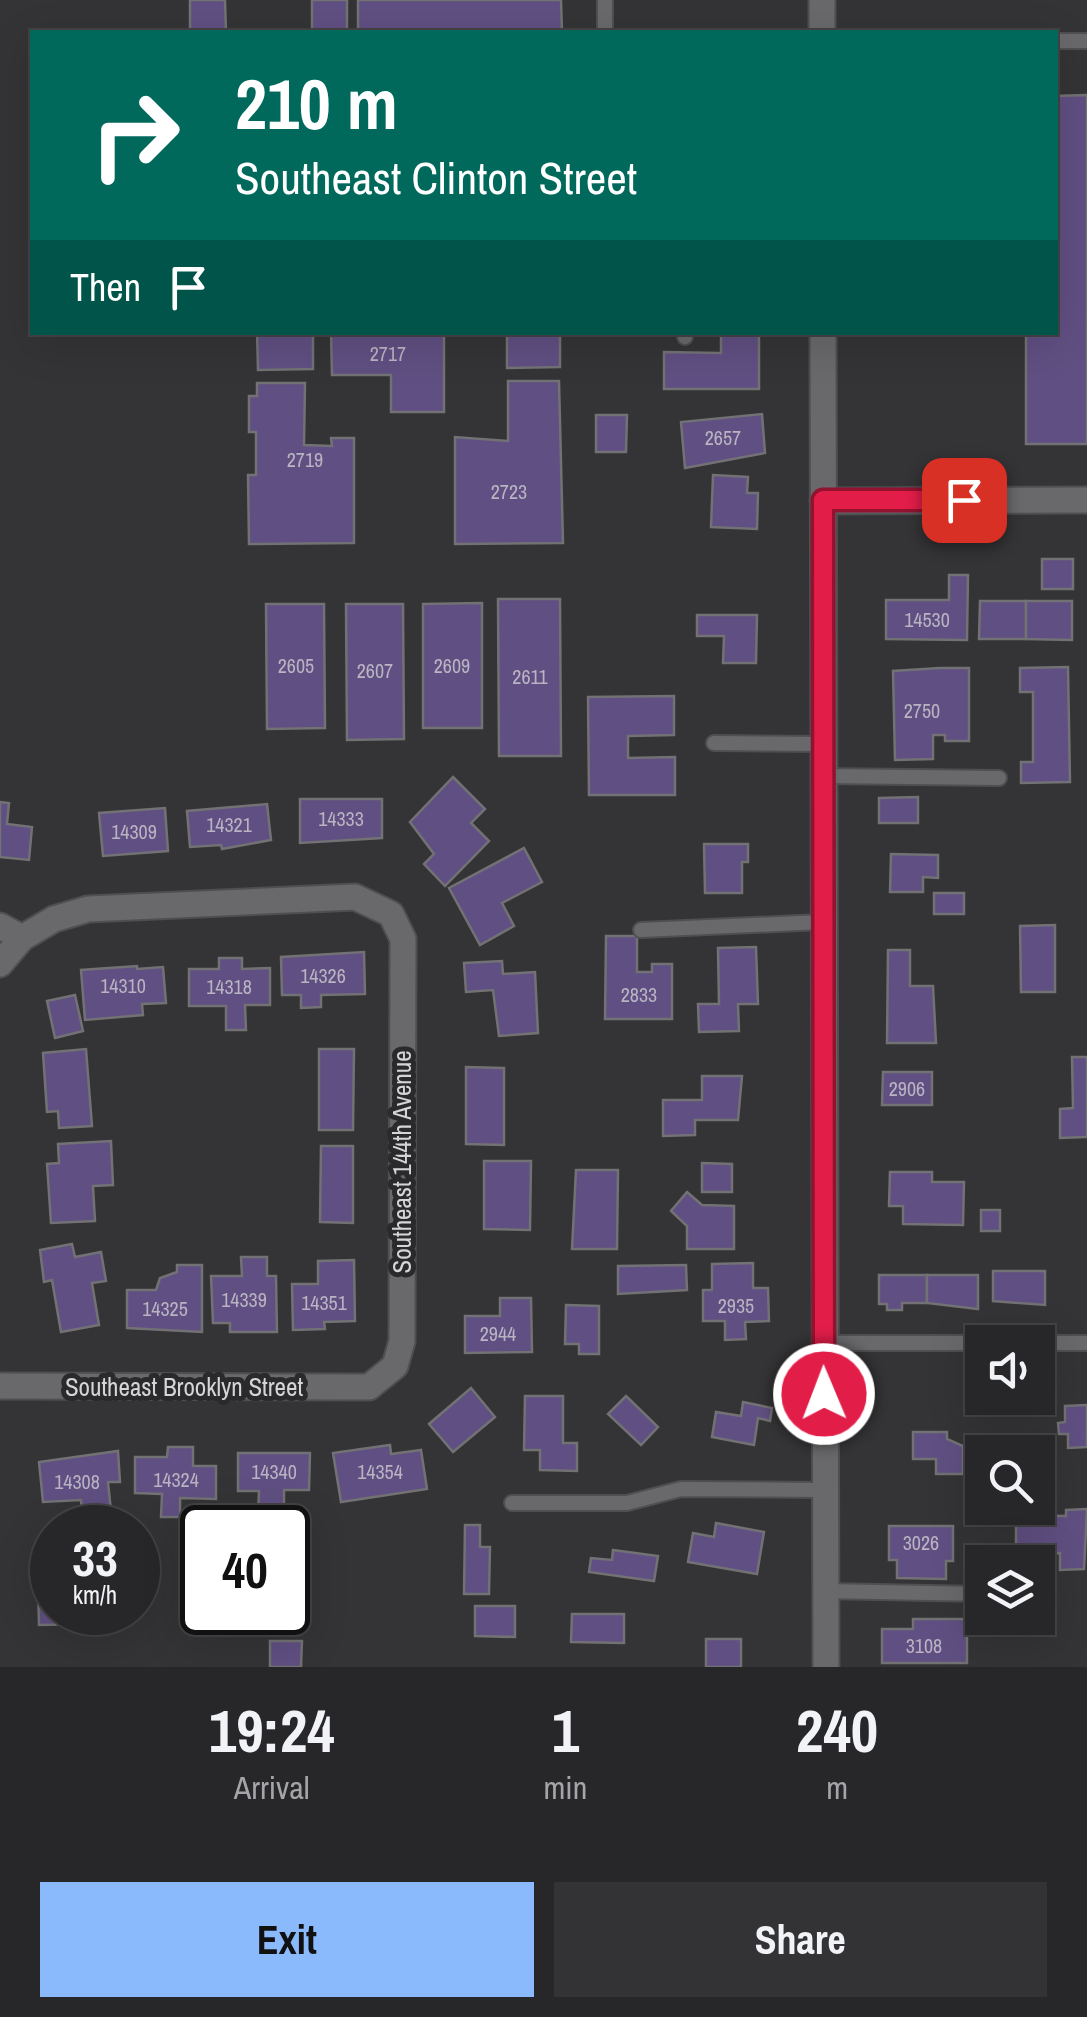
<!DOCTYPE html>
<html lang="en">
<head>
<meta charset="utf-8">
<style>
	:root { --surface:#272628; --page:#333234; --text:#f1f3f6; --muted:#a4a5a8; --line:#434345; --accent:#8bbafc }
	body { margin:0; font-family:"Archivo Narrow",sans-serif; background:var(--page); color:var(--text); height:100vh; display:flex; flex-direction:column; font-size:38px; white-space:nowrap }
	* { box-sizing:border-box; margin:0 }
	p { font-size:32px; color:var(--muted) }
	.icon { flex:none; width:55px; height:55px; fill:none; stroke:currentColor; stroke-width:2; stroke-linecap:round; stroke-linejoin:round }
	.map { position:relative; height:1667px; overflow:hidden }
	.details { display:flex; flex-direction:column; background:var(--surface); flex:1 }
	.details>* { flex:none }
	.hud { position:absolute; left:30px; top:30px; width:1028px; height:305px; border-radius:0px; box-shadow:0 10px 40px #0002,0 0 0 2px var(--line); background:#00695c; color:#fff; overflow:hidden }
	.tools { position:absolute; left:965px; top:1325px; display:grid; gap:20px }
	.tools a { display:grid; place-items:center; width:90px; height:90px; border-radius:0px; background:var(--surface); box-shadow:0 10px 40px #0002,0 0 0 2px var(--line); font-size:50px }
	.speed { position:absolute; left:30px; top:1505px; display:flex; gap:20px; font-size:50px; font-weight:700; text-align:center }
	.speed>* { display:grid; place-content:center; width:130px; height:130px; border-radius:50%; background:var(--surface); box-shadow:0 10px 40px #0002,0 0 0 2px var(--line); line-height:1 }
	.speed small { font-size:25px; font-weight:400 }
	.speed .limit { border:5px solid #111; border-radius:15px; background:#fff; color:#111 }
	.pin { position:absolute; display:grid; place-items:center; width:85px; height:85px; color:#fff; margin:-42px; border-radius:20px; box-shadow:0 5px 15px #0006 }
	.me { position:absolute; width:110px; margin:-55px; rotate:359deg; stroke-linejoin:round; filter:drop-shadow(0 0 8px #0008) }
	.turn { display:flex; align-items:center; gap:35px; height:210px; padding:0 40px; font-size:45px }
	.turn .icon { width:130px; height:130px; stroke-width:2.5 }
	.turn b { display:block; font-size:70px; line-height:85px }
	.then { display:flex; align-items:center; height:95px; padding:0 40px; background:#0003; gap:20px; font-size:38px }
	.eta { display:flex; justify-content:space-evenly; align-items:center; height:170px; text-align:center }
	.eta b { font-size:60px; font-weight:700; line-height:70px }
	.primary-button { display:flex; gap:20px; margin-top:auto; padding:20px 40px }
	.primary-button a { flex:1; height:115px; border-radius:0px; background:var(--accent); color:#111; font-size:40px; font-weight:700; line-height:115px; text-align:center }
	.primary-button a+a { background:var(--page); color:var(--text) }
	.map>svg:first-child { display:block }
	.building { fill:#604f82; stroke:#727174; stroke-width:2.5 }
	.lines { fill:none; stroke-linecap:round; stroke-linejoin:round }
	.service-casing { stroke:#4f4f51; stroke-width:18 }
	.minor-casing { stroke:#4f4f51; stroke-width:29 }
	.tertiary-casing { stroke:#4f4f51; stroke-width:29 }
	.service { stroke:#69686b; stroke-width:14 }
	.minor { stroke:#69686b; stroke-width:25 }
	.tertiary { stroke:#69686b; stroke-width:25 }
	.route-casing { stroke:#92132f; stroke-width:25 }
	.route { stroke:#e11d48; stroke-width:18 }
	.labels { text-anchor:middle; stroke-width:10; stroke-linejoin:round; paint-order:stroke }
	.number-label { font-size:20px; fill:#b8b4c2 }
	.street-label { font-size:25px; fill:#d5d5d7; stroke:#2a292b }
</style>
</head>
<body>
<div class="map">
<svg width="1087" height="1667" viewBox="0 0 1087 1667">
	<rect width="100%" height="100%" fill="#343335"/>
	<!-- building -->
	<g class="building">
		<polygon points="190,0 225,0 226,32 190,32"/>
		<rect x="312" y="0" width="35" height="32"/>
		<polygon points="358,0 561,0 562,32 358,32"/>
		<polygon points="1087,95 1087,444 1026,444 1026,332 1055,332 1055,96"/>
		<polygon points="257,332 313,332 313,369 258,370"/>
		<polygon points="331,332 444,332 444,412 391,412 391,375 332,375"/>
		<polygon points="507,332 560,332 560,367 507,368"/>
		<polygon points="721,332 759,332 759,389 664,389 664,352 721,353"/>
		<polygon points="508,381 559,381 563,543 455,544 455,437 508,441"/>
		<polygon points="257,383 305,383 304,445 332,446 331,438 354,438 354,543 249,544 248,475 256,475 256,432 249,432 249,396 257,396"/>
		<polygon points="762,414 765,453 685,468 681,422"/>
		<polygon points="596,415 627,415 626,452 596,452"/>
		<polygon points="713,475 748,477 747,493 758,493 757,529 711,527"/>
		<rect x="1042" y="559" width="31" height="30"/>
		<polygon points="949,575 968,575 967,640 886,639 886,600 949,600"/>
		<polygon points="498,599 560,599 561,756 499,756"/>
		<polygon points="980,601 1026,601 1026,639 979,639"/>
		<polygon points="1026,601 1072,601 1072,640 1026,639"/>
		<polygon points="482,603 482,728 423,728 423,604"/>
		<polygon points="266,604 324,604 325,728 267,729"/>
		<polygon points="346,604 403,604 404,739 347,740"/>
		<polygon points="697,615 757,615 756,663 723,663 724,636 697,636"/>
		<polygon points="1068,667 1070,782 1021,783 1021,762 1033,762 1033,692 1020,692 1020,668"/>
		<polygon points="940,668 969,668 969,741 945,741 945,735 933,735 933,759 895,760 893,671"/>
		<polygon points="674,696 674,735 628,736 628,758 675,757 675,795 589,795 588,697"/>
		<polygon points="453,777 485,809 471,823 489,841 445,886 424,864 434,854 410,822"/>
		<polygon points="918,797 918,823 879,823 879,798"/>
		<polygon points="300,799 382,799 382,838 300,843"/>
		<polygon points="0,802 9,803 7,824 32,827 29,860 0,857"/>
		<polygon points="267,804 271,840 222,849 221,845 190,847 187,811"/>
		<polygon points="165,808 168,851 103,856 99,813"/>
		<polygon points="704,844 748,844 748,862 742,862 742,893 705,893"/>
		<polygon points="524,848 542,882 502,903 514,926 480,945 449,888"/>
		<polygon points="891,854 938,855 938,878 923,877 923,892 890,892"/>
		<rect x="934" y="893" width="30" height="21"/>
		<polygon points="1055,925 1055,992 1021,992 1020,926"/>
		<polygon points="606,936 637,936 637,972 652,972 652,964 672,964 672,1019 605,1019"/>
		<polygon points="756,947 758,1004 738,1004 739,1031 699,1032 698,1004 719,1004 718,948"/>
		<polygon points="888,950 910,950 910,986 933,986 936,1043 887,1043"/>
		<polygon points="364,952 365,994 321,995 321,1007 301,1008 301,995 282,995 281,957"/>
		<polygon points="219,958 242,958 242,969 270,968 270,1005 245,1005 246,1030 226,1030 226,1006 189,1006 189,969 219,969"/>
		<polygon points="502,961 503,974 535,972 538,1033 499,1036 493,990 466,992 464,963"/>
		<polygon points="137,966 137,969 163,967 166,1003 142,1004 143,1015 85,1020 81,970"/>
		<polygon points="75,995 83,1031 55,1038 47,1001"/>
		<polygon points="86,1049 92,1126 59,1128 58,1111 47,1112 43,1053"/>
		<polygon points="319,1049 354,1049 353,1130 319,1130"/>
		<polygon points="1072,1057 1087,1057 1087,1137 1060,1138 1060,1109 1073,1108"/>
		<polygon points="466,1067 504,1068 504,1145 466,1144"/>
		<polygon points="883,1072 932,1072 932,1105 882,1105"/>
		<polygon points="702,1076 742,1076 738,1120 695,1120 695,1135 663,1136 663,1100 702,1100"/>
		<polygon points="111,1141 113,1185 93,1186 95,1221 51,1223 47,1164 59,1163 58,1144"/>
		<polygon points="321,1146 353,1146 353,1223 320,1222"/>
		<polygon points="484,1161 531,1161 530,1230 484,1229"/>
		<polygon points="702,1163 732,1164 732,1192 702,1192"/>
		<polygon points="576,1170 618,1170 617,1249 572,1249"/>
		<polygon points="890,1172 932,1172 932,1182 964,1182 963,1225 903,1224 903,1206 889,1206"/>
		<polygon points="687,1192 702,1205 734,1206 734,1249 687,1249 687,1226 671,1211"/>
		<rect x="981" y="1210" width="19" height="21"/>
		<polygon points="72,1244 75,1257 101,1252 106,1281 92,1283 99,1325 61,1332 52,1280 44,1282 40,1250"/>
		<polygon points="241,1257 267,1257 267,1276 276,1276 277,1332 230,1332 230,1323 213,1323 211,1276 242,1276"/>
		<polygon points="354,1260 355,1321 324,1322 325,1329 293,1330 292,1284 318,1284 318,1261"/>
		<polygon points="753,1263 753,1288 768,1288 769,1321 745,1322 746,1339 725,1340 725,1321 703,1321 703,1290 712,1290 712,1264"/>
		<polygon points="177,1265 202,1265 202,1332 127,1328 127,1290 156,1290 160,1278 177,1272"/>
		<polygon points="686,1265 687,1290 618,1294 618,1266"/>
		<polygon points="993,1271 1045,1271 1045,1305 993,1301"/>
		<polygon points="879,1275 927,1275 927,1303 902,1303 902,1310 887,1310 887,1304 879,1304"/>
		<polygon points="927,1275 978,1275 978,1309 927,1303"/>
		<polygon points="500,1298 531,1298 532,1352 465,1353 465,1316 500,1316"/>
		<polygon points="566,1305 599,1306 599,1354 579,1354 579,1344 565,1344"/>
		<polygon points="471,1388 495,1417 453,1452 429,1424"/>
		<polygon points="525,1396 563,1396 563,1443 577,1443 577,1471 540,1470 540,1450 524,1450"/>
		<polygon points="626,1396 658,1427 641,1445 608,1414"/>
		<polygon points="743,1402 772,1408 770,1421 758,1418 754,1445 712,1437 716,1412 741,1416"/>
		<polygon points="1087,1405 1087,1447 1068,1448 1068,1434 1059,1434 1058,1423 1065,1422 1065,1406"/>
		<polygon points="913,1432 947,1432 947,1439 963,1446 963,1474 936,1474 936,1459 913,1459"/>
		<polygon points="390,1445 391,1454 421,1450 427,1489 341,1502 333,1453"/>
		<polygon points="168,1447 193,1447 193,1466 216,1466 216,1499 180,1498 180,1517 161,1517 162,1494 135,1493 135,1457 167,1457"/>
		<polygon points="118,1451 120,1482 108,1482 111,1511 82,1513 81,1500 43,1502 39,1462"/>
		<polygon points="238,1453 310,1453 309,1490 284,1490 284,1512 258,1514 259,1491 238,1491"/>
		<polygon points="1087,1509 1084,1569 1060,1570 1060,1553 1016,1554 1016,1515 1066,1516 1066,1510"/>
		<polygon points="716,1523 764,1532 757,1574 688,1562 693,1533 714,1537"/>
		<polygon points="465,1525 480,1525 480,1547 490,1547 489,1594 464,1594"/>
		<polygon points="889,1526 953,1526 953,1561 946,1561 946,1579 897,1578 897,1560 889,1560"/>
		<polygon points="613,1550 658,1556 654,1581 589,1572 591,1558 612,1560"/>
		<polygon points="51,1573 52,1612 86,1612 86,1624 39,1625 38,1585 51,1585"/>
		<polygon points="198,1582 202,1582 202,1612 283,1612 283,1621 199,1626"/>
		<polygon points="475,1606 515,1606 515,1637 475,1636"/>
		<polygon points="572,1614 624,1614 624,1643 571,1642"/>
		<polygon points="913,1619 967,1619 967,1663 882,1663 882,1629 913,1629"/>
		<rect x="706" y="1639" width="35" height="28"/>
		<polygon points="270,1641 302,1641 301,1667 270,1667"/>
	</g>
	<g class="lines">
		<defs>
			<g id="service">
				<polyline points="605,0 605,32"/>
				<polyline points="1055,41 1087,41"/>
				<polyline points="685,332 685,337"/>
				<polyline points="714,743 822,744"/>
				<polyline points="822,776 999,778"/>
				<polyline points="641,930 822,922"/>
				<polyline points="824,1343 982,1343"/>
				<polyline points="1038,1343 1087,1343"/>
				<polyline points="512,1503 627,1503 681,1489 825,1490"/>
				<polyline points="825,1591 982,1594"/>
			</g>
			<g id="minor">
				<polyline points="823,501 1087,500"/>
				<polyline points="0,926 22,938 54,919 88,909 355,897 391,914 403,939 402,1341 395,1366 369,1387 0,1386"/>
				<polyline points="0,964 22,938"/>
			</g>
			<g id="tertiary">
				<polyline points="822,0 822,32"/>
				<polyline points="823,332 826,1667"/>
			</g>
		</defs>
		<!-- service casing -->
		<use href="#service" class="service-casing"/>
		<!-- minor casing -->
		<use href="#minor" class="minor-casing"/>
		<!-- tertiary casing -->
		<use href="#tertiary" class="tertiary-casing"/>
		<!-- service -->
		<use href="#service" class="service"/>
		<!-- minor -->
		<use href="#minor" class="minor"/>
		<!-- tertiary -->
		<use href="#tertiary" class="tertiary"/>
	</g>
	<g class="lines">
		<defs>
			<polyline id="route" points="824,1394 823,500 964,500"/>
		</defs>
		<!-- route casing -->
		<use href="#route" class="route-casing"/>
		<!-- route -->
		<use href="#route" class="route"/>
	</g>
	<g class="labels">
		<!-- number labels -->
		<g class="number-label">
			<text x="388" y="361">2717</text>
			<text x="723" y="445">2657</text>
			<text x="305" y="467">2719</text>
			<text x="509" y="499">2723</text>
			<text x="927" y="627">14530</text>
			<text x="296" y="673">2605</text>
			<text x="452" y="673">2609</text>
			<text x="375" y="678">2607</text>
			<text x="530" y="684">2611</text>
			<text x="922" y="718">2750</text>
			<text x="341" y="826">14333</text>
			<text x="229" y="832">14321</text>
			<text x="134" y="839">14309</text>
			<text x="323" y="983">14326</text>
			<text x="123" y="993">14310</text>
			<text x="229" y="994">14318</text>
			<text x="639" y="1002">2833</text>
			<text x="907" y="1096">2906</text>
			<text x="244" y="1307">14339</text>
			<text x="324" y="1310">14351</text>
			<text x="736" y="1313">2935</text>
			<text x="165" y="1316">14325</text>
			<text x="498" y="1341">2944</text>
			<text x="274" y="1479">14340</text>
			<text x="380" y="1479">14354</text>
			<text x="176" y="1487">14324</text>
			<text x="77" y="1489">14308</text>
			<text x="921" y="1550">3026</text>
			<text x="924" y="1653">3108</text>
		</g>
		<!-- street labels -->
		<g class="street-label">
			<text transform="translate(402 1162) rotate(-90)" y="9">Southeast 144th Avenue</text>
			<text x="184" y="1396">Southeast Brooklyn Street</text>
		</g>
	</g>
</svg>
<div class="tools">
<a><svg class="icon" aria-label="sound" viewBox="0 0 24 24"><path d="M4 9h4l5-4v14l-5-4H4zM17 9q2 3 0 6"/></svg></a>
<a><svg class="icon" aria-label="search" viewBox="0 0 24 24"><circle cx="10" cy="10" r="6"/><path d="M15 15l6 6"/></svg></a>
<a><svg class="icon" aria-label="layers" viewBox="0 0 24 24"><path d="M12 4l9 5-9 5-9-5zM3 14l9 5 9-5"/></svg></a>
</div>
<div class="speed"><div>33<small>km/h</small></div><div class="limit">40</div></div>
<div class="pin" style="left:964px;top:500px;background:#d93025"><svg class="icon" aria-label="arrive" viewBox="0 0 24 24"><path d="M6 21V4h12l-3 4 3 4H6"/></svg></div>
<svg class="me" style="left:824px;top:1394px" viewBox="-20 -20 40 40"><circle r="17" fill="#e11d48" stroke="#fff" stroke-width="3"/><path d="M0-11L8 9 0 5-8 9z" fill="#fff"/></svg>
<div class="hud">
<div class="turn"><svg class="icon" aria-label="right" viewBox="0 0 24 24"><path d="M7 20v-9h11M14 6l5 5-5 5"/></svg><div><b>210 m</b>Southeast Clinton Street</div></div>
<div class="then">Then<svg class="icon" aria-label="arrive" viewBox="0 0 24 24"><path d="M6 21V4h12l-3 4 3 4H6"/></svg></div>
</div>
</div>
<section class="details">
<div class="eta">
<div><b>19:24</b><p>Arrival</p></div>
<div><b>1</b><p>min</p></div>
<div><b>240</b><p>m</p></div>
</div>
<div class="primary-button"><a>Exit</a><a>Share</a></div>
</section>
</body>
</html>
